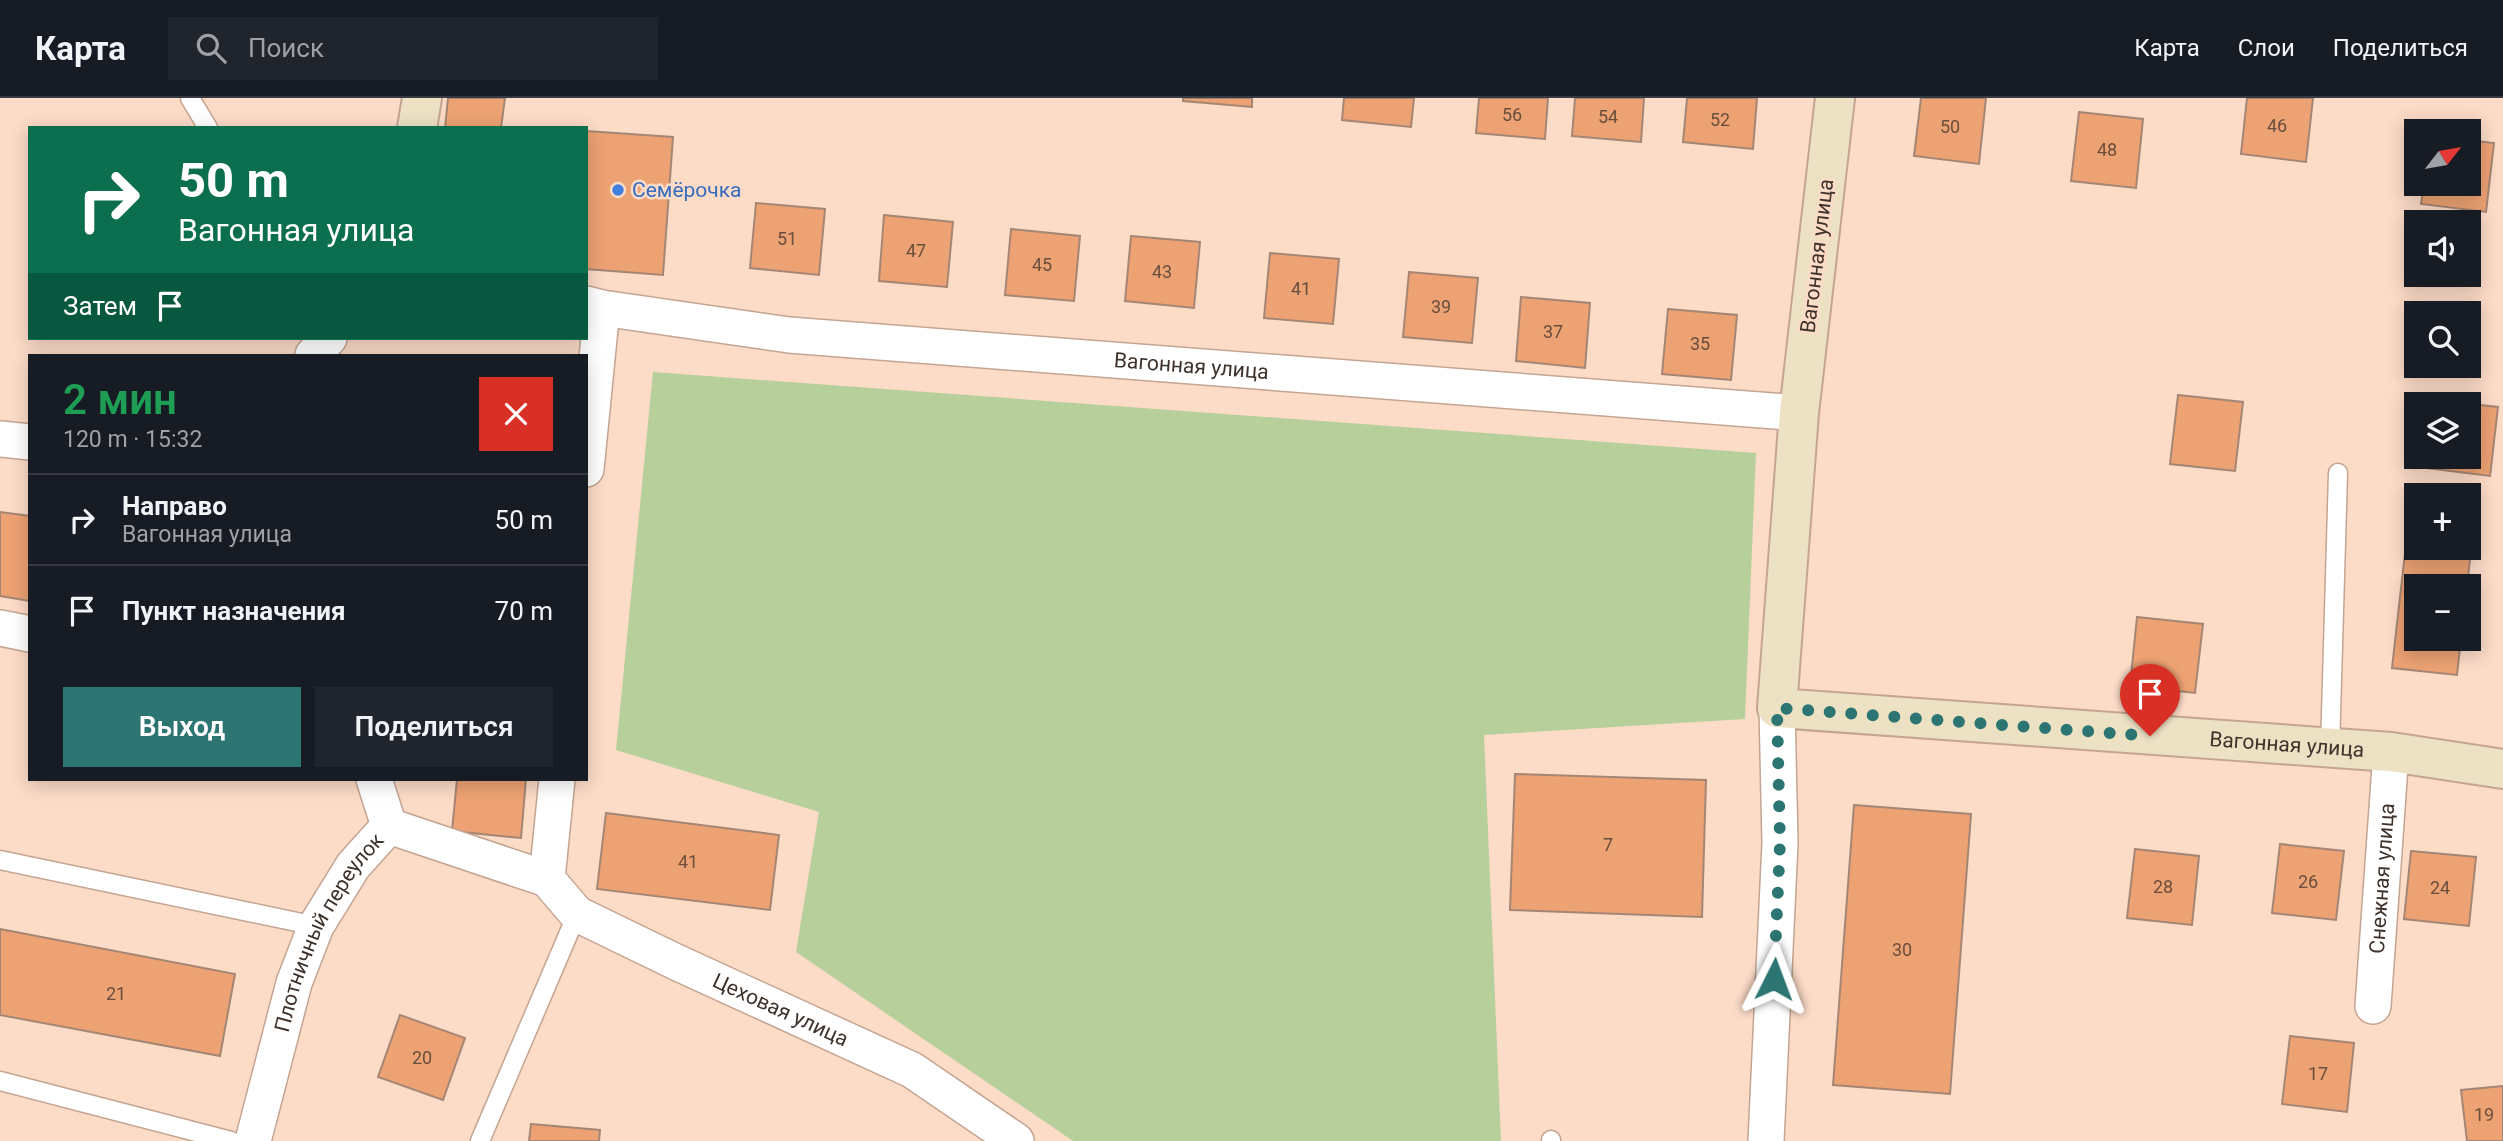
<!DOCTYPE html>
<html lang="ru">
<head>
<meta charset="utf-8">
<style>
	:root { --surface:#171b24; --page:#20242c; --text:#f1f3f6; --muted:#9ea1a6; --line:#363941; --accent:#2c7572 }
	body { margin:0; font-family:Roboto,sans-serif; background:var(--page); color:var(--text); height:100vh; display:flex; flex-direction:column; font-size:26px; white-space:nowrap }
	* { box-sizing:border-box; margin:0 }
	p { font-size:23px; color:var(--muted) }
	.icon { flex:none; width:38px; height:38px; fill:none; stroke:currentColor; stroke-width:2; stroke-linecap:round; stroke-linejoin:round }
	.map { position:relative; flex:1; overflow:hidden }
	.panel { position:absolute; left:28px; top:256px; width:560px; height:427px; display:flex; flex-direction:column; background:var(--surface); border-radius:0px; box-shadow:0 4px 18px #0003 }
	.panel>* { flex:none }
	.hud { position:absolute; left:28px; top:28px; width:560px; height:214px; border-radius:0px; box-shadow:0 4px 18px #0003; background:#0b6e4f; color:#fff; overflow:hidden }
	.needle { width:46px; rotate:59deg }
	.tools { position:absolute; left:2404px; top:21px; display:grid; gap:14px }
	.tools a { display:grid; place-items:center; width:77px; height:77px; border-radius:0px; background:var(--surface); box-shadow:0 4px 18px #0003; font-size:35px }
	.pin { position:absolute; display:grid; place-items:center; width:60px; height:60px; color:#fff; margin:-72px -30px; border-radius:50% 50% 50% 0; rotate:-45deg; box-shadow:0 0 7px #0007 }
	.pin .icon { rotate:45deg }
	.me { position:absolute; width:77px; margin:-38px; rotate:3deg; stroke-linejoin:round; filter:drop-shadow(0 0 5px #0008) }
	.turn { display:flex; align-items:center; gap:24px; height:147px; padding:0 35px; font-size:32px }
	.turn .icon { width:91px; height:91px; stroke-width:2.5 }
	.turn b { display:block; font-size:49px; line-height:60px }
	.then { display:flex; align-items:center; height:66px; padding:0 35px; background:#0003; gap:14px; font-size:26px }
	.round { display:grid; place-items:center; flex:none; width:74px; height:74px; border-radius:0px; background:var(--page) }
	.headline { display:flex; align-items:center; justify-content:space-between; height:119px; padding:0 35px }
	h1 { font-size:42px; font-weight:600; line-height:52px; color:#1e9e55 }
	.button { display:flex; gap:14px; margin-top:auto; padding:14px 35px }
	.button a { flex:1; height:80px; border-radius:0px; background:var(--accent); color:#fff; font-size:28px; font-weight:600; line-height:80px; text-align:center }
	.button a+a { background:var(--page); color:var(--text) }
	ul { padding:0; list-style:none }
	li { display:flex; align-items:center; gap:21px; height:91px; padding:0 35px; border-top:2px solid var(--line) }
	li div { flex:1 }
	li b { display:block; font-size:26px }
	li em { font-style:normal }
	header { display:flex; align-items:center; gap:42px; box-sizing:border-box; height:98px; padding:0 35px; background:var(--surface); border-bottom:2px solid var(--line) }
	header strong { font-size:33px }
	nav { display:flex; gap:38px; margin-inline-start:auto; font-size:24px }
	.search { width:490px; height:63px; background:var(--page); display:flex; align-items:center; gap:18px; box-sizing:border-box; padding:0 24px; border-radius:0px; color:var(--muted); font-size:26px }
	.map>svg:first-child { display:block }
	.green { fill:#b7cf9a }
	.building { fill:#eda273; stroke:#a58674; stroke-width:2 }
	.lines { fill:none; stroke-linecap:round; stroke-linejoin:round }
	.lane-casing { stroke:#c4a492; stroke-width:21 }
	.street-casing { stroke:#c4a492; stroke-width:38 }
	.secondary-casing { stroke:#c4a492; stroke-width:42 }
	.lane { stroke:#fff; stroke-width:18 }
	.street { stroke:#fff; stroke-width:35 }
	.secondary { stroke:#ede1c4; stroke-width:38 }
	.route { stroke:#2c7572; stroke-width:12; stroke-dasharray:0 21.6 }
	.shop-dot { fill:#3f7fe0; stroke:#fcdbc7; stroke-width:2.5 }
	.labels { text-anchor:middle; stroke-width:5; stroke-linejoin:round; paint-order:stroke }
	.number-label { font-size:18px; fill:#6a4e3d }
	.shop-label { font-size:21px; fill:#366cbe; stroke:#fcdbc7; text-anchor:start }
	.street-label { font-size:21px; fill:#3f322b; stroke:#fcdbc7 }
</style>
</head>
<body>
<header>
<strong>Карта</strong>
<div class="search"><svg class="icon" aria-label="search" viewBox="0 0 24 24"><circle cx="10" cy="10" r="6"/><path d="M15 15l6 6"/></svg>Поиск</div>
<nav><a>Карта</a><a>Слои</a><a>Поделиться</a></nav>
</header>
<div class="map">
<svg width="2503" height="1043" viewBox="0 0 2503 1043">
	<rect width="100%" height="100%" fill="#fcdbc7"/>
	<!-- green -->
	<polygon class="green" points="653,274 1756,355 1745,621 1484,637 1501,1043 1073,1043 796,854 819,714 616,652"/>
	<!-- building -->
	<g class="building">
		<polygon points="448,0 505,0 501,30 445,30"/>
		<polygon points="1183,0 1252,0 1252,9 1183,3"/>
		<polygon points="1344,0 1414,0 1411,29 1342,22"/>
		<polygon points="1479,0 1548,0 1545,41 1476,35"/>
		<polygon points="1575,0 1644,0 1641,44 1572,38"/>
		<polygon points="1687,0 1757,0 1753,51 1683,44"/>
		<polygon points="1921,0 1986,0 1979,66 1914,58"/>
		<polygon points="2247,0 2313,0 2306,64 2241,56"/>
		<polygon points="2079,14 2143,21 2136,90 2071,83"/>
		<polygon points="586,33 673,39 663,177 586,171"/>
		<polygon points="2469,42 2494,45 2486,114 2421,106 2424,86 2469,86"/>
		<polygon points="756,105 825,111 819,177 750,170"/>
		<polygon points="884,117 953,124 947,189 879,183"/>
		<polygon points="1011,131 1080,138 1074,203 1005,197"/>
		<polygon points="1131,138 1200,144 1194,210 1125,203"/>
		<polygon points="1270,155 1339,161 1333,226 1264,220"/>
		<polygon points="1409,174 1478,180 1472,245 1403,239"/>
		<polygon points="1521,199 1590,205 1585,270 1516,263"/>
		<polygon points="1668,211 1737,217 1731,282 1662,276"/>
		<polygon points="2178,297 2243,304 2235,373 2170,366"/>
		<polygon points="2433,302 2498,309 2490,378 2425,370 2426,359 2469,359 2469,306 2432,306"/>
		<polygon points="2411,402 2417,402 2417,450 2469,450 2469,408 2476,409 2467,488 2417,488 2417,541 2461,541 2457,577 2392,570"/>
		<polygon points="0,414 30,418 30,503 0,498"/>
		<polygon points="2137,519 2203,526 2195,595 2130,588"/>
		<polygon points="1515,676 1706,682 1702,819 1510,812"/>
		<polygon points="457,681 526,681 521,740 452,733"/>
		<polygon points="1854,707 1971,716 1950,996 1833,987"/>
		<polygon points="606,715 779,737 770,812 597,791"/>
		<polygon points="2280,746 2344,753 2336,822 2272,815"/>
		<polygon points="2135,751 2199,758 2192,827 2127,820"/>
		<polygon points="2411,753 2476,759 2469,828 2404,821"/>
		<polygon points="0,831 235,876 220,958 0,917"/>
		<polygon points="400,917 465,940 443,1002 378,979"/>
		<polygon points="2290,938 2354,945 2347,1014 2282,1006"/>
		<polygon points="2503,988 2503,1043 2467,1043 2461,992"/>
		<polygon points="531,1026 600,1032 599,1043 529,1043"/>
	</g>
	<g class="lines">
		<defs>
			<g id="lane">
				<polyline points="190,0 208,30"/>
				<polyline points="2330,651 2338,375"/>
				<polyline points="0,762 316,828"/>
				<polyline points="0,983 231,1043"/>
				<polyline points="480,1043 577,816"/>
				<polyline points="1551,1043 1551,1042"/>
			</g>
			<g id="street">
				<path id="s1" d="M586,206L602,210L789,237L1799,315"/>
				<polyline points="313,257 329,240"/>
				<polyline points="0,341 30,344"/>
				<polyline points="586,371 602,210"/>
				<polyline points="0,530 30,536"/>
				<polyline points="374,681 389,728"/>
				<path id="s2" d="M547,781L577,816L676,864L912,972L1016,1043"/>
				<polyline points="547,781 557,681"/>
				<path id="s3" d="M2373,908L2391,654"/>
				<path id="s4" d="M253,1043L294,885L316,828L353,768L389,728L547,781"/>
				<polyline points="1766,1043 1780,745 1777,610"/>
			</g>
			<g id="secondary">
				<path id="s5" d="M1835,0L1799,315L1777,610L2391,654L2503,671"/>
				<polyline points="417,30 422,0"/>
			</g>
		</defs>
		<!-- lane casing -->
		<use href="#lane" class="lane-casing"/>
		<!-- street casing -->
		<use href="#street" class="street-casing"/>
		<!-- secondary casing -->
		<use href="#secondary" class="secondary-casing"/>
		<!-- lane -->
		<use href="#lane" class="lane"/>
		<!-- street -->
		<use href="#street" class="street"/>
		<!-- secondary -->
		<use href="#secondary" class="secondary"/>
	</g>
	<g class="lines">
		<!-- route -->
		<polyline class="route" points="1774,881 1780,745 1777,610 2150,638"/>
	</g>
	<!-- markers -->
	<circle class="shop-dot" cx="618" cy="92" r="7"/>
	<g class="labels">
		<!-- number labels -->
		<g class="number-label">
			<text x="1512" y="23">56</text>
			<text x="1608" y="25">54</text>
			<text x="1720" y="28">52</text>
			<text x="2277" y="34">46</text>
			<text x="1950" y="35">50</text>
			<text x="2107" y="58">48</text>
			<text x="787" y="147">51</text>
			<text x="916" y="159">47</text>
			<text x="1042" y="173">45</text>
			<text x="1162" y="180">43</text>
			<text x="1301" y="197">41</text>
			<text x="1441" y="215">39</text>
			<text x="1553" y="240">37</text>
			<text x="1700" y="252">35</text>
			<text x="1608" y="753">7</text>
			<text x="688" y="770">41</text>
			<text x="2308" y="790">26</text>
			<text x="2163" y="795">28</text>
			<text x="2440" y="796">24</text>
			<text x="1902" y="858">30</text>
			<text x="116" y="902">21</text>
			<text x="422" y="966">20</text>
			<text x="2318" y="982">17</text>
			<text x="2484" y="1023">19</text>
		</g>
		<!-- shop labels -->
		<g class="shop-label">
			<text x="632" y="99">Семёрочка</text>
		</g>
		<!-- street labels -->
		<g class="street-label">
			<text transform="translate(1817 158) rotate(-83)" y="7">Вагонная улица</text>
			<text dy="7" stroke="none"><textPath href="#s1" startOffset="609">Вагонная улица</textPath></text>
			<text dy="7" stroke="none"><textPath href="#s5" startOffset="1124">Вагонная улица</textPath></text>
			<text dy="7" stroke="none"><textPath href="#s3" startOffset="128">Снежная улица</textPath></text>
			<text dy="7" stroke="none"><textPath href="#s4" startOffset="224">Плотничный переулок</textPath></text>
			<text dy="7" stroke="none"><textPath href="#s2" startOffset="271">Цеховая улица</textPath></text>
		</g>
	</g>
</svg>
<div class="tools">
<a><svg class="needle" viewBox="-14 -14 28 28"><path d="M0-13l5 13h-10z" fill="#e53935"/><path d="M0 13l5-13h-10z" fill="#9ea1a6"/></svg></a>
<a><svg class="icon" aria-label="sound" viewBox="0 0 24 24"><path d="M4 9h4l5-4v14l-5-4H4zM17 9q2 3 0 6"/></svg></a>
<a><svg class="icon" aria-label="search" viewBox="0 0 24 24"><circle cx="10" cy="10" r="6"/><path d="M15 15l6 6"/></svg></a>
<a><svg class="icon" aria-label="layers" viewBox="0 0 24 24"><path d="M12 4l9 5-9 5-9-5zM3 14l9 5 9-5"/></svg></a>
<a>+</a>
<a>−</a>
</div>
<div class="pin" style="left:2150px;top:638px;background:#d93025"><svg class="icon" aria-label="arrive" viewBox="0 0 24 24"><path d="M6 21V4h12l-3 4 3 4H6"/></svg></div>
<svg class="me" style="left:1774px;top:881px" viewBox="-20 -20 40 40"><path d="M0-17L14 15 0 8-14 15z" fill="#2c7572" stroke="#fff" stroke-width="4"/></svg>
<div class="hud">
<div class="turn"><svg class="icon" aria-label="right" viewBox="0 0 24 24"><path d="M7 20v-9h11M14 6l5 5-5 5"/></svg><div><b>50 m</b>Вагонная улица</div></div>
<div class="then">Затем<svg class="icon" aria-label="arrive" viewBox="0 0 24 24"><path d="M6 21V4h12l-3 4 3 4H6"/></svg></div>
</div>
<section class="panel">
<div class="headline"><div><h1>2 мин</h1><p>120 m · 15:32</p></div><a class="round" style="background:#d93025;color:#fff"><svg class="icon" aria-label="close" viewBox="0 0 24 24"><path d="M6 6l12 12M18 6L6 18"/></svg></a></div>
<ul>
<li><svg class="icon" aria-label="right" viewBox="0 0 24 24"><path d="M7 20v-9h11M14 6l5 5-5 5"/></svg><div><b>Направо</b><p>Вагонная улица</p></div><em>50 m</em></li>
<li><svg class="icon" aria-label="arrive" viewBox="0 0 24 24"><path d="M6 21V4h12l-3 4 3 4H6"/></svg><div><b>Пункт назначения</b></div><em>70 m</em></li>
</ul>
<div class="button"><a>Выход</a><a>Поделиться</a></div>
</section>
</div>
</body>
</html>
